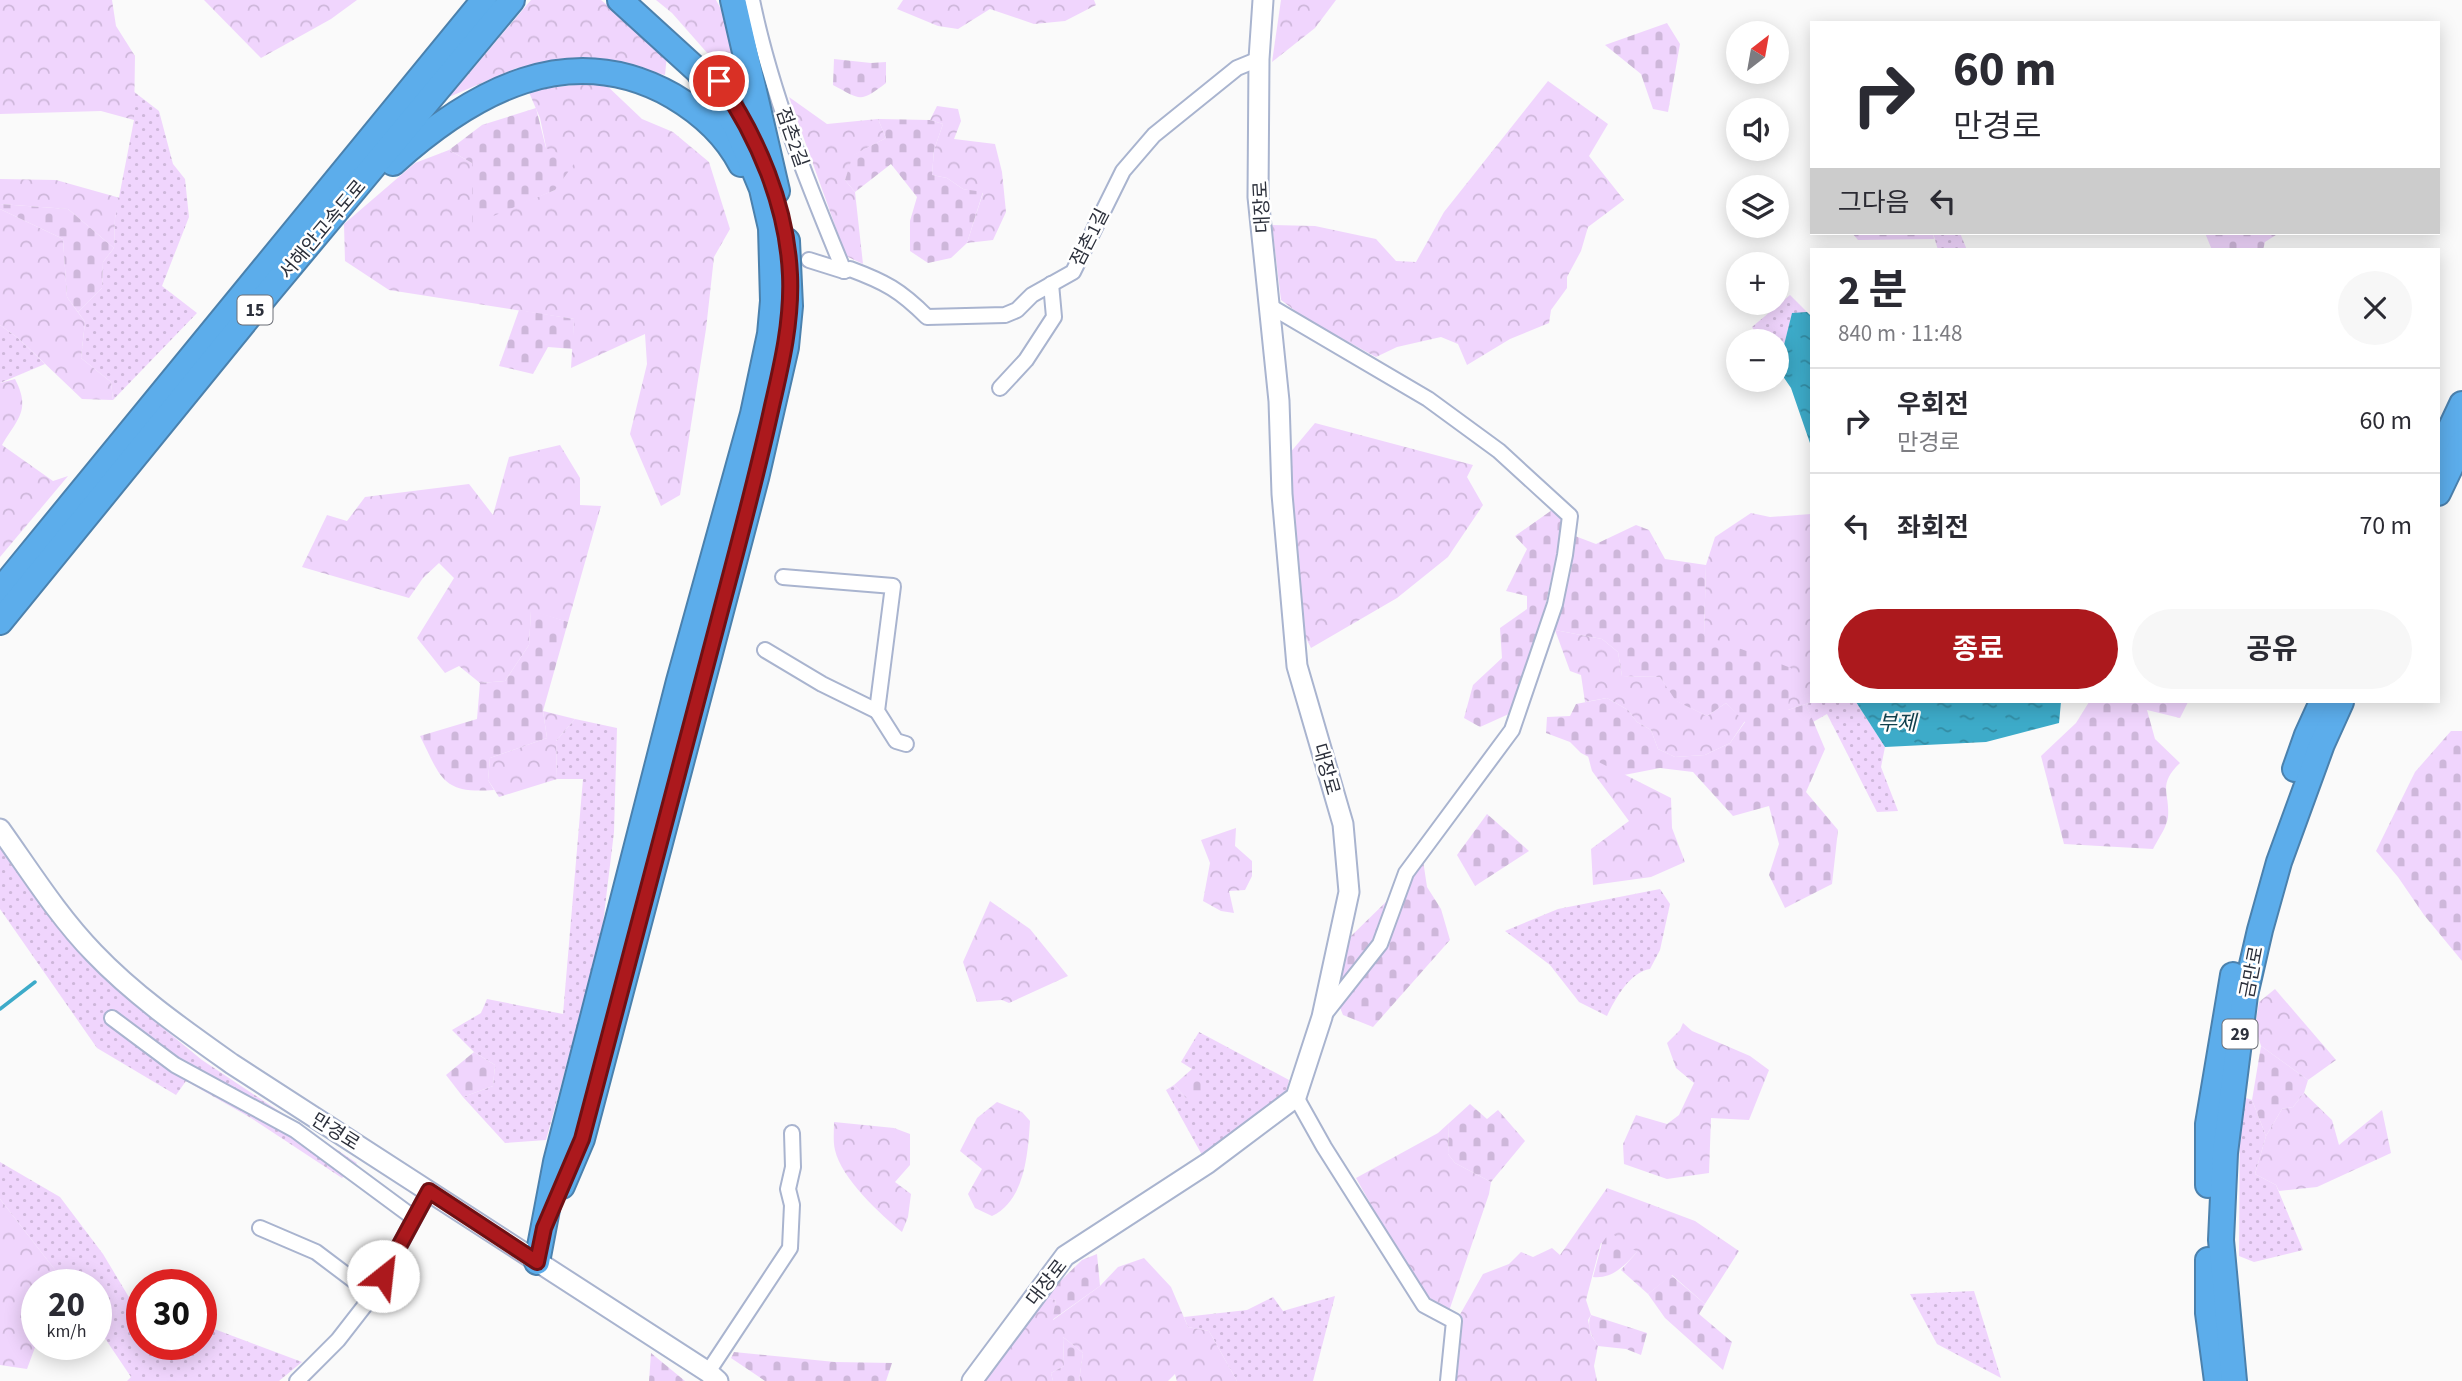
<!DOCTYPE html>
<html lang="ko">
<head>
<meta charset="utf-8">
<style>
	:root { --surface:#fff; --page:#f7f7f7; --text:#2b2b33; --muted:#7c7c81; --line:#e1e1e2; --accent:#ac191d }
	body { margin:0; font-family:"Source Sans 3","Noto Sans KR",sans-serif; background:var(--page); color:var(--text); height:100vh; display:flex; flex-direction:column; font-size:26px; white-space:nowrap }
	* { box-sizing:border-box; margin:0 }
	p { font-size:23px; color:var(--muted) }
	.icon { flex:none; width:38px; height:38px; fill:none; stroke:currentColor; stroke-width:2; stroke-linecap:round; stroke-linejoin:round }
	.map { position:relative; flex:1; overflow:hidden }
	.side { position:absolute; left:1810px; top:248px; width:630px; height:455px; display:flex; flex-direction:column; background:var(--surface); border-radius:0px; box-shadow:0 4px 18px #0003 }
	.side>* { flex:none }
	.top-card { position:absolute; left:1810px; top:21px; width:630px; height:214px; border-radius:0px; box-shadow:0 4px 18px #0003; background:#fff; color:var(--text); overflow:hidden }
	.needle { width:46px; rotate:31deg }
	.buttons { position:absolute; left:1726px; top:21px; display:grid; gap:14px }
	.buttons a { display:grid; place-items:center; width:63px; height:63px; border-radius:50%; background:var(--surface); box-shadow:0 4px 18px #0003; font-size:35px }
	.speed { position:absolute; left:21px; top:1269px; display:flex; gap:14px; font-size:35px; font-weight:700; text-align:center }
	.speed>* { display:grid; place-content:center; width:91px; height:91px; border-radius:50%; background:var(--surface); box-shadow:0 4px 18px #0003; line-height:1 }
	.speed small { font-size:18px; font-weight:400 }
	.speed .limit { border:10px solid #d22; background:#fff; color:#111 }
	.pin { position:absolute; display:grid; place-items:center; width:60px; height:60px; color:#fff; margin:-30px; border:4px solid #fff; border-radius:50%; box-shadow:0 2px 7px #0007 }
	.me { position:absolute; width:77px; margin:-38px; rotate:29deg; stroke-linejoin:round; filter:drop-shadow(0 0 5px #0008) }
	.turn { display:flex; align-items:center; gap:24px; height:147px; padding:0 28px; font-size:32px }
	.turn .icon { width:91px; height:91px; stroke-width:2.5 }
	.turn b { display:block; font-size:49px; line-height:60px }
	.then { display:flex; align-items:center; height:66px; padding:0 28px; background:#0003; gap:14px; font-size:26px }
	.round { display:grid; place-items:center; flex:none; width:74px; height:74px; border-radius:37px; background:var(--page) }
	.head { display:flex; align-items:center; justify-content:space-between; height:119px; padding:0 28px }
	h1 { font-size:42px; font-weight:700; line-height:52px }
	.cta { display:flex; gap:14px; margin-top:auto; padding:14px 28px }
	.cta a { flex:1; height:80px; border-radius:42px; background:var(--accent); color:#fff; font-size:28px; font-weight:700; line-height:80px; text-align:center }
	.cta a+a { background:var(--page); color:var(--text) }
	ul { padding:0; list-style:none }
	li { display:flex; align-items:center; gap:21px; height:105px; padding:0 28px; border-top:2px solid var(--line) }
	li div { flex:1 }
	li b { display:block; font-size:26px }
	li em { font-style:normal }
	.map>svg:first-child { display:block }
	.grass { fill:url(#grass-dots) }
	.forest { fill:url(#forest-crowns) }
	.cemetery { fill:url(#cemetery-stones) }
	.water { fill:url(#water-ripples) }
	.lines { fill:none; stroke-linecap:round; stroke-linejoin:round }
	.stream { stroke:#3dabc9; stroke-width:3.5 }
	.street-casing { stroke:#a9b4cf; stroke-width:18 }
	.secondary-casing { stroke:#a9b4cf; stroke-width:23 }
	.highway-casing { stroke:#4b81ad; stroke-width:28 }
	.street { stroke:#fff; stroke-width:14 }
	.secondary { stroke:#fff; stroke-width:19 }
	.highway { stroke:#5cadeb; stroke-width:24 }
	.route-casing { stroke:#701013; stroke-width:18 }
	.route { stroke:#ac191d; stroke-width:12 }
	.labels { text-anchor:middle; stroke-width:5; stroke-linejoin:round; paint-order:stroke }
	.shield { fill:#fff; stroke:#6b6e76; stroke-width:2 }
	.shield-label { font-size:18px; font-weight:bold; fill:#2c303b }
	.street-label { font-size:19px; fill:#2c303b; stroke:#fff }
	.water-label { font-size:21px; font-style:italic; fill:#11414e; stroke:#fff }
</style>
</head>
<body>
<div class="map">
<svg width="2462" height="1381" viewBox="0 0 2462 1381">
	<defs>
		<pattern id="grass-dots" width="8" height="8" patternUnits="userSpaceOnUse" patternTransform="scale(1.75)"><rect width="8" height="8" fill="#f0d5fd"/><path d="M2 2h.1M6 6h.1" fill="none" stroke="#ceb7da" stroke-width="1.8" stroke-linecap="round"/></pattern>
		<pattern id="forest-crowns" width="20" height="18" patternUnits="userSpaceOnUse" patternTransform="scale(1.75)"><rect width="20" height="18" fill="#f0d5fd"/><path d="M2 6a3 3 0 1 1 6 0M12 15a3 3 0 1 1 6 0" fill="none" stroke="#ceb7da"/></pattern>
		<pattern id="cemetery-stones" width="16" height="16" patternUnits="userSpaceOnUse" patternTransform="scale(1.75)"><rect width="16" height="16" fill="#f0d5fd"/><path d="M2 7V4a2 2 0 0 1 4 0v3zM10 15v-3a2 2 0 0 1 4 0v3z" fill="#ceb7da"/></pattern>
		<pattern id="water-ripples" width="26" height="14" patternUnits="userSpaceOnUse" patternTransform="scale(1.75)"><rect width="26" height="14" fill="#3dabc9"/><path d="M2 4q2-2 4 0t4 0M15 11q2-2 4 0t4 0" fill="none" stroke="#338ca4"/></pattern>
	</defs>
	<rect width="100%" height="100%" fill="#fafafa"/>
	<!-- grass -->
	<g class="grass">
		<polygon points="133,91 159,111 173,164 185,179 189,217 162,286 197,313 113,400 111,382 81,358 85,322 78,312 102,288 103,262 114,248 115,218 134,120"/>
		<polygon points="1933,233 1960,233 1967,250 1938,250"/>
		<polygon points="1790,295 1807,312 1792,314 1778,369 1776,341 1760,341 1752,327"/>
		<polygon points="0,325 18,338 45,364 0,383"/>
		<polygon points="1812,702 1856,702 1885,747 1881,767 1898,811 1877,812 1827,714 1813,722 1806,704"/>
		<polygon points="575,719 617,728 614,832 601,940 546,1140 505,1143 463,1097 493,1086 495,1065 474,1052 452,1030 481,1013 487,999 563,1014 583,779 557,779 556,741"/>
		<polygon points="0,843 51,919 130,1001 202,1060 357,1163 342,1178 251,1118 186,1081 176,1095 97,1048 0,909"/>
		<path d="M1660,889L1670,904L1660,950L1650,969C1630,972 1615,999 1607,1016L1579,1002L1550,965L1505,931L1558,909Z"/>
		<polygon points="1199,1032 1289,1080 1286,1095 1202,1155 1166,1090 1174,1085 1186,1098 1192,1069 1181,1062"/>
		<polygon points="2240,1096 2252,1100 2266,1136 2255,1174 2276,1185 2303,1250 2254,1262 2239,1256"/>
		<polygon points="0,1162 60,1197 103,1254 142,1319 142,1344 156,1344 165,1358 171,1344 201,1344 201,1324 302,1362 279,1381 127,1381 131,1377 96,1325 96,1284 66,1284 0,1199"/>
		<polygon points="1974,1291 2001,1378 1937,1344 1910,1294"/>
		<polygon points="1335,1296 1313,1381 1237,1381 1209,1331 1188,1327 1184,1317 1247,1310 1273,1297 1283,1311"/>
	</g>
	<!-- forest -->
	<g class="forest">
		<polygon points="0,0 112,0 116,26 135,56 134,120 101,111 0,114"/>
		<polygon points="204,0 357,0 331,19 261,58"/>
		<polygon points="531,0 601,0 667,55 665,75 591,60 517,68 449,97"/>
		<polygon points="656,0 716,0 722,11 746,97 672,13"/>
		<polygon points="903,0 1094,0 1096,5 1065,21 1034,24 990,9 958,29 938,26 897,9"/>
		<polygon points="1281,0 1336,0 1315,28 1272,62"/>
		<polygon points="1548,81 1608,124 1589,156 1624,200 1588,227 1581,251 1567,277 1567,288 1551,310 1549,323 1510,339 1467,365 1458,344 1441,337 1397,347 1376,357 1306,319 1281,300 1272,225 1315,226 1376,239 1396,261 1416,262 1444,212"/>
		<polygon points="603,82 642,119 673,132 709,162 730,229 714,257 706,329 680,495 661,506 630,434 647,364 645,334 571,368 574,319 389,290 345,261 344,224 415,163 449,150 472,163 517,205 555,190 540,118 528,90"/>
		<polygon points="789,97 827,124 878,119 886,138 854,155 845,180 855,192 863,264 846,256"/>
		<polygon points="937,106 958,109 961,121 954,139 995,144 1002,172 1006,212 993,240 967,243 983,193 963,189 947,178 932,175 934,150 943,124 930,120"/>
		<polygon points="0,179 56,180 120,198 115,218 114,248 68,209 0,204"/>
		<polygon points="0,209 63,239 67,297 85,322 81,358 111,382 113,400 82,399 18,338 0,325"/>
		<path d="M15,379C31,410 18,418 2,445L53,481L68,476L0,557V383Z"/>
		<polygon points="1315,423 1473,465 1467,477 1483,505 1448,557 1397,598 1311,648 1304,634 1289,454"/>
		<polygon points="560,445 580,478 580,505 601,506 568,622 531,611 529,645 505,681 480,683 459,666 445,673 417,638 454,578 439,563 423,578 409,598 302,567 327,515 347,521 365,497 469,484 493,515 509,457"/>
		<polygon points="1751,513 1770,517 1811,514 1812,702 1788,710 1704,635 1706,565 1715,537"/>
		<polygon points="1555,630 1602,639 1618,652 1622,676 1660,677 1677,701 1707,716 1726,703 1745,721 1730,743 1705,755 1675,757 1658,749 1651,730 1637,722 1628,710 1607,698 1585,702 1581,675 1570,671"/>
		<polygon points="543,711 575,719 556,741 557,779 499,797 488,780 490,758 547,738"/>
		<polygon points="1588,756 1671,798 1672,828 1685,862 1651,877 1593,885 1591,849 1629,821 1592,771"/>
		<polygon points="1236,828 1235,846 1252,861 1252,876 1245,890 1229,891 1234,913 1221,911 1203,901 1210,863 1201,840"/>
		<polygon points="990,901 1030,929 1068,976 1009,1003 1002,1000 977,1002 963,962"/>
		<polygon points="2275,989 2336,1060 2308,1080 2261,1046 2255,1027 2259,1002"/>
		<polygon points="1683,1023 1692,1031 1750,1056 1769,1070 1749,1120 1711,1118 1709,1173 1667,1179 1624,1164 1623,1144 1636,1115 1667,1124 1679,1115 1694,1083 1676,1068 1667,1043 1680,1030"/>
		<polygon points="2304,1093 2332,1120 2339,1145 2382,1110 2391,1153 2317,1187 2279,1191 2276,1185 2255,1174 2266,1136 2282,1109 2293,1107"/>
		<path d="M997,1102L1022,1112L1030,1121C1028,1153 1025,1201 992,1216L975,1208L968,1194L982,1169L960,1151L977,1118Z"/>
		<path d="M834,1122L894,1128L910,1134V1165L895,1182L911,1194L908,1217L902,1232C881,1215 841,1178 835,1150C833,1142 834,1131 834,1122Z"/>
		<polygon points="1449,1123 1448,1154 1455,1163 1491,1182 1489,1194 1449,1311 1419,1291 1356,1178 1438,1133"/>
		<polygon points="1607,1188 1695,1221 1739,1251 1705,1304 1672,1275 1648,1294 1621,1270 1637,1252 1601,1243 1586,1300 1591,1315 1588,1320 1591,1335 1598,1346 1594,1366 1597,1381 1453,1381 1458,1318 1483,1274 1509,1264 1521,1252 1533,1257 1552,1248 1560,1255"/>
		<polygon points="0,1199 66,1284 37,1284 37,1342 27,1369 0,1365"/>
		<polygon points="1144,1258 1171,1287 1188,1327 1209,1331 1237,1381 1177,1381 1175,1374 1168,1381 1079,1381 1083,1353 1063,1337 1064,1366 1051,1373 1053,1381 979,1381 1044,1297 1056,1300 1053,1320 1100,1286 1118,1267"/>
	</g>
	<!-- cemetery -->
	<g class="cemetery">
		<polygon points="1667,23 1680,44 1668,112 1653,109 1641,74 1605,45"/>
		<path d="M834,59L871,63L886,62V83C860,103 861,100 833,85Z"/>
		<polygon points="536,108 546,148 576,161 555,190 472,225 472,163 449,150 482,125"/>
		<polygon points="878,119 930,120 943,124 934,150 932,175 947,178 963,189 983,192 967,243 951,258 928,263 910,251 910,221 917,197 891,164 855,192 845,180 853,155 886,138"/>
		<polygon points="0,204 68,209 114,248 103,262 102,288 78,312 67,297 63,239 0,209"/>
		<polygon points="1852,233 1933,233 1934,239 1858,240"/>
		<polygon points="2205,233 2279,233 2265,242 2263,250 2212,250"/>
		<polygon points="519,310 574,319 573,349 548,347 533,374 499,366"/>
		<polygon points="1552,510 1564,522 1545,607 1511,713 1480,727 1464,718 1473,685 1502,658 1500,628 1527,609 1527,596 1506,591 1527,549 1515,536"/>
		<polygon points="1636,525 1649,530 1665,559 1706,565 1704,635 1791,668 1788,710 1806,704 1825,749 1806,792 1838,830 1832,884 1785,908 1769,875 1779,844 1769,806 1733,816 1693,772 1660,768 1624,775 1581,753 1570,742 1546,733 1547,717 1570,716 1576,704 1607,698 1628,710 1637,722 1651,730 1658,749 1675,757 1705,755 1730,743 1745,722 1726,703 1707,716 1676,701 1660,677 1622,676 1618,652 1602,639 1555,630 1575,536 1596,544"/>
		<path d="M531,610L568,622L543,711L547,738L490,758L488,780L494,790C442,794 441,778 420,736L477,719L480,683L505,681L529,645Z"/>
		<path d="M2089,702H2188L2180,718L2147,710L2155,739L2180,763C2157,785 2170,792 2168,817C2167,827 2158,839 2153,849L2064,844L2041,756L2076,723Z"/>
		<polygon points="2451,731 2462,731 2462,961 2424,915 2398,877 2376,851 2415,772"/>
		<polygon points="1487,814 1529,851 1475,886 1457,855"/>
		<polygon points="1423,860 1427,887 1441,909 1450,940 1373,1027 1343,1015 1334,993 1349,938 1389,899"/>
		<polygon points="2261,1046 2308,1080 2304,1093 2293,1107 2282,1109 2266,1136 2252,1100"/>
		<polygon points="474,1052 495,1065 493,1086 463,1097 446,1075"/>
		<polygon points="1192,1069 1204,1078 1203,1090 1198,1100 1186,1098 1174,1085"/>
		<polygon points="1470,1104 1487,1119 1498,1110 1525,1141 1491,1182 1455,1163 1448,1154 1449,1123"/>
		<path d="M1610,1232L1637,1252C1625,1265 1613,1279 1593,1277L1602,1243Z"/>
		<polygon points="1097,1254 1100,1286 1052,1320 1056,1300 1044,1297 1082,1260"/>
		<polygon points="1671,1275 1705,1304 1699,1314 1732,1342 1723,1370 1665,1318 1648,1294"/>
		<path d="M1591,1315L1647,1333L1641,1355L1626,1349L1598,1346C1592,1337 1586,1326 1591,1315Z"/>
		<polygon points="1063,1337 1083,1353 1079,1381 1053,1381 1051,1373 1064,1366"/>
		<polygon points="734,1352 835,1362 892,1363 886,1381 765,1381 731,1358"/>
		<polygon points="651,1353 685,1381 649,1381"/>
	</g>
	<!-- water -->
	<g class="water">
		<polygon points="1807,312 1811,316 1811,446 1791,388 1778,369 1792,313"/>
		<polygon points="1856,702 2061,702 2059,723 1986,742 1885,747"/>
	</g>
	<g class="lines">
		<!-- stream -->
		<polyline class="stream" points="0,1009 35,982"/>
		<defs>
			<g id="street">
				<path d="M752,0C771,93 808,184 844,271"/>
				<path d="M809,260L844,271L850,269C885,282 900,290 927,317L1005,315L1017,310L1032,295L1073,272L1123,171L1154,135L1237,68L1259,59"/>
				<polyline points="1268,305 1428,399 1499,451 1570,516 1565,555 1555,604 1512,730 1406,873 1380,944 1324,1015"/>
				<polyline points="1000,388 1026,360 1054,317 1051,284"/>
				<polyline points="783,577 893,586 877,711 896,741 906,744"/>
				<polyline points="765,650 822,684 877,711"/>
				<polyline points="112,1018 175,1065 295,1130 414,1218"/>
				<polyline points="1296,1097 1324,1147 1424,1305 1454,1321 1448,1381"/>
				<polyline points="260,1228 316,1252 373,1295"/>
				<polyline points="708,1372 790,1248 792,1205 788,1189 793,1167 792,1133"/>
				<polyline points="297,1381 338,1340 373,1295 429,1191"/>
			</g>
			<g id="secondary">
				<path d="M0,829C30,871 58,916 94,953C134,995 184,1030 232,1064L708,1372L718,1381"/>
				<polyline points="972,1381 1065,1256 1208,1163 1296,1097 1322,1017 1349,892 1343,824 1297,666 1282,494 1279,401 1258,197 1259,59 1263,0"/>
			</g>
			<g id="highway">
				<polyline points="733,0 777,191"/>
				<path d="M393,163C472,92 569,37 673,96C700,112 726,135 741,164"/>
				<polyline points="2438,455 2462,404"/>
				<polyline points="2438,493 2462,443"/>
				<polyline points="0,591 484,0"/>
				<polyline points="0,622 268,293 512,0"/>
				<polyline points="2295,769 2307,735 2322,702"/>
				<polyline points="2208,1185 2208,1124 2233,975"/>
				<polyline points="562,1186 582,1139 756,478 786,347 790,306 787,241"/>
				<polyline points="2208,1260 2208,1313 2217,1381"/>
				<polyline points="537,1262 556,1162 679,681 753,414 770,334 773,301 771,228 762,189 735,124 698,71 620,0"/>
				<polyline points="2234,1381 2221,1240 2225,1153 2245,995 2260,930 2279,862 2322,744 2341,702"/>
			</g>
		</defs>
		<!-- street casing -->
		<use href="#street" class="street-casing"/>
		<!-- secondary casing -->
		<use href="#secondary" class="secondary-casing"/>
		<!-- highway casing -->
		<use href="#highway" class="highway-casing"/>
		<!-- street -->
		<use href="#street" class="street"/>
		<!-- secondary -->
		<use href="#secondary" class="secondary"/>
		<!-- highway -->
		<use href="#highway" class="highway"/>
	</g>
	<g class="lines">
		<defs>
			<path id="route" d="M383,1276L429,1191L537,1262L544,1228L582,1139C629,963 674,786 721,610C739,542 757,475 772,406C782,363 792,320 790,275C787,206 758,137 719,81"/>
		</defs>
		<!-- route casing -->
		<use href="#route" class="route-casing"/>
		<!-- route -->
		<use href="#route" class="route"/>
	</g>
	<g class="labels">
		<!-- shield labels -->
		<g class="shield">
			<rect x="237.5" y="295.5" width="35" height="29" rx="5"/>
			<rect x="2222.5" y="1019.5" width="35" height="29" rx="5"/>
		</g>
		<g class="shield-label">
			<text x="255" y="316">15</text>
			<text x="2240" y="1040">29</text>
		</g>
		<!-- street labels -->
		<g class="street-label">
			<text transform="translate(793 137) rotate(71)" y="7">점촌2길</text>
			<text transform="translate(1261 207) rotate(-93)" y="7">대장로</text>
			<text transform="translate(322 229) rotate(-50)" y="7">서해안고속도로</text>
			<text transform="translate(1089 237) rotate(-63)" y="7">점촌1길</text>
			<text transform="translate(1327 769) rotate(74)" y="7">대장로</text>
			<text transform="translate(2251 972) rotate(-79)" y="7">금만로</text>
			<text transform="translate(336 1131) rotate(32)" y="7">만경로</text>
			<text transform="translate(1046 1282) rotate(-52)" y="7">대장로</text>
		</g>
		<!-- water labels -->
		<g class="water-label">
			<text x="1897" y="730">부제</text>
		</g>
	</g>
</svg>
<div class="buttons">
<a><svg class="needle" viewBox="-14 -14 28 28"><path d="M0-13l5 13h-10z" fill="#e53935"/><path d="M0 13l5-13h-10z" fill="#7c7c81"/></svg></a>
<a><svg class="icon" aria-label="sound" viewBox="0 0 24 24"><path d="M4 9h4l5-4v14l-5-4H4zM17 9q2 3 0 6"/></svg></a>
<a><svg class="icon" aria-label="layers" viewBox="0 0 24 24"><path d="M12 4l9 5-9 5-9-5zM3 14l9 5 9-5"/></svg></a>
<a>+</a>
<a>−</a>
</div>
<div class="speed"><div>20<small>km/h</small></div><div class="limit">30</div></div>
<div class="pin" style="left:719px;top:81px;background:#d93025"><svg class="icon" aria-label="arrive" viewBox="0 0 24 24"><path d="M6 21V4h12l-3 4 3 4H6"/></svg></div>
<svg class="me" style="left:383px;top:1276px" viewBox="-20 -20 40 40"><circle r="19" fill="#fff"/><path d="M0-13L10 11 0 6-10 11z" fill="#ac191d"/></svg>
<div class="top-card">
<div class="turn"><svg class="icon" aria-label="right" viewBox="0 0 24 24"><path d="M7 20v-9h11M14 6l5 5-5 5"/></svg><div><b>60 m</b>만경로</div></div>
<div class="then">그다음<svg class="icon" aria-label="left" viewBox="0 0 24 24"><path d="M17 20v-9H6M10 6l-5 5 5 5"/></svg></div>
</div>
<section class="side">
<div class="head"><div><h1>2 분</h1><p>840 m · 11:48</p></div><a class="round"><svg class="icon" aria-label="close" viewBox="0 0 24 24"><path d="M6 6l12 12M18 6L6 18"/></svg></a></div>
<ul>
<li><svg class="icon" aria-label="right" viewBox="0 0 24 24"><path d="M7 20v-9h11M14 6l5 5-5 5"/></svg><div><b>우회전</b><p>만경로</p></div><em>60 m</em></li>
<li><svg class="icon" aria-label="left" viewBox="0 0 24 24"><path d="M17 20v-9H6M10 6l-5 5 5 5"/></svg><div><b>좌회전</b></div><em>70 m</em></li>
</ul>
<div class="cta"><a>종료</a><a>공유</a></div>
</section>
</div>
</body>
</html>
